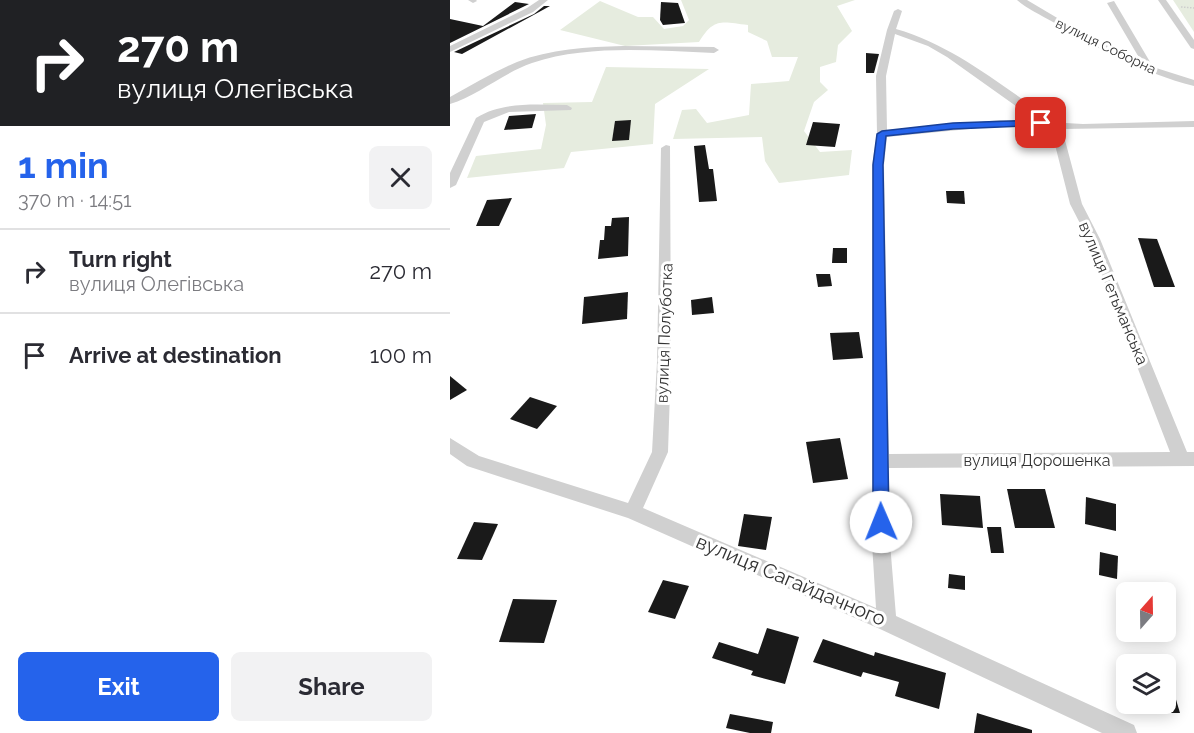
<!DOCTYPE html>
<html lang="en">
<head>
<meta charset="utf-8">
<style>
	:root { --surface:#fff; --page:#f2f2f3; --text:#2b2b33; --muted:#7c7c81; --line:#e1e1e2; --accent:#2563eb }
	body { margin:0; font-family:Raleway,sans-serif; background:var(--page); color:var(--text); height:100vh; display:flex; flex-direction:column; font-size:22px; white-space:nowrap }
	* { box-sizing:border-box; margin:0 }
	p { font-size:20px; color:var(--muted) }
	.icon { flex:none; width:33px; height:33px; fill:none; stroke:currentColor; stroke-width:2; stroke-linecap:round; stroke-linejoin:round }
	.map { position:relative; flex:1; overflow:hidden }
	.panel { display:flex; flex-direction:column; background:var(--surface); width:450px }
	.panel>* { flex:none }
	.banner { background:#202124; color:#fff; overflow:hidden }
	.needle { width:39px; rotate:20deg }
	.tools { position:absolute; left:666px; top:582px; display:grid; gap:12px }
	.tools a { display:grid; place-items:center; width:60px; height:60px; border-radius:9px; background:var(--surface); box-shadow:0 3px 15px #0003; font-size:30px }
	.pin { position:absolute; display:grid; place-items:center; width:51px; height:51px; color:#fff; margin:-26px; border-radius:12px; box-shadow:0 3px 9px #0006 }
	.me { position:absolute; width:66px; margin:-33px; rotate:359deg; stroke-linejoin:round; filter:drop-shadow(0 0 4px #0008) }
	.turn { display:flex; align-items:center; gap:21px; height:126px; padding:0 18px; font-size:27px }
	.turn .icon { width:78px; height:78px; stroke-width:2.5 }
	.turn b { display:block; font-size:42px; line-height:51px }
	.round { display:grid; place-items:center; flex:none; width:63px; height:63px; border-radius:9px; background:var(--page) }
	.overview { display:flex; align-items:center; justify-content:space-between; height:102px; padding:0 18px }
	h1 { font-size:36px; font-weight:700; line-height:45px; color:var(--accent) }
	.button { display:flex; gap:12px; margin-top:auto; padding:12px 18px }
	.button a { flex:1; height:69px; border-radius:9px; background:var(--accent); color:#fff; font-size:24px; font-weight:700; line-height:69px; text-align:center }
	.button a+a { background:var(--page); color:var(--text) }
	ul { padding:0; list-style:none }
	li { display:flex; align-items:center; gap:18px; height:84px; padding:0 18px; border-top:2px solid var(--line) }
	li div { flex:1 }
	li b { display:block; font-size:22px }
	li em { font-style:normal }
	main { display:flex; flex:1; min-height:0 }
	.map>svg:first-child { display:block }
	.green { fill:#e6ecdf }
	.building { fill:#1a1a1a }
	.lines { fill:none; stroke-linecap:round; stroke-linejoin:round }
	.path { stroke:#cdcdcd; stroke-width:1.5; stroke-dasharray:1.5 1.5; stroke-linecap:butt }
	.street { fill:#d0d0d0; fill-rule:evenodd }
	.route { fill:#2563eb; stroke:#184099; stroke-width:1.5 }
	.labels { text-anchor:middle; stroke-width:6; stroke-linejoin:round; paint-order:stroke }
	.far-street-label { font-size:14px; fill:#333; stroke:#fff }
	.street-label { font-size:16px; fill:#333; stroke:#fff }
	.near-street-label { font-size:20px; fill:#333; stroke:#fff }
</style>
</head>
<body>
<main>
<section class="panel">
<div class="banner">
<div class="turn"><svg class="icon" aria-label="right" viewBox="0 0 24 24"><path d="M7 20v-9h11M14 6l5 5-5 5"/></svg><div><b>270 m</b>вулиця Олегівська</div></div>
</div>
<div class="overview"><div><h1>1 min</h1><p>370 m · 14:51</p></div><a class="round"><svg class="icon" aria-label="close" viewBox="0 0 24 24"><path d="M6 6l12 12M18 6L6 18"/></svg></a></div>
<ul>
<li><svg class="icon" aria-label="right" viewBox="0 0 24 24"><path d="M7 20v-9h11M14 6l5 5-5 5"/></svg><div><b>Turn right</b><p>вулиця Олегівська</p></div><em>270 m</em></li>
<li><svg class="icon" aria-label="arrive" viewBox="0 0 24 24"><path d="M6 21V4h12l-3 4 3 4H6"/></svg><div><b>Arrive at destination</b></div><em>100 m</em></li>
</ul>
<div class="button"><a>Exit</a><a>Share</a></div>
</section>
<div class="map">
<svg width="744" height="733" viewBox="0 0 744 733">
	<rect width="100%" height="100%" fill="#fff"/>
	<!-- green -->
	<g class="green">
		<path d="M231,0H405L387,6L402,31L388,45L386,62L370,67V82L378,90L364,102L354,131L370,152L402,150L399,175L329,183L315,161L312,137L223,139L232,110L246,109L257,123L299,115L301,84L339,81L348,57H322L317,41L298,32V25C272,22 264,17 249,42L175,46L110,30L150,1L188,17H203L214,29L233,26L239,20Z"/>
		<polygon points="723,0 744,0 744,32"/>
		<polygon points="156,67 259,69 205,104 203,144 121,152 114,168 17,178 26,156 91,149 96,125 93,103 142,102"/>
	</g>
	<!-- building -->
	<g class="building">
		<polygon points="65,2 79,4 0,43 0,19 33,26"/>
		<polygon points="211,2 228,3 235,23 213,25 210,20"/>
		<polygon points="94,6 100,6 12,54 4,52 84,14"/>
		<polygon points="416,53 429,54 424,73 416,73"/>
		<polygon points="86,114 82,128 54,130 59,116"/>
		<polygon points="181,120 179,140 162,141 165,121"/>
		<polygon points="363,122 390,124 385,147 356,145"/>
		<polygon points="255,145 259,169 263,169 267,201 249,202 244,146"/>
		<polygon points="496,191 514,191 515,204 497,203"/>
		<polygon points="62,198 49,226 26,226 37,200"/>
		<polygon points="179,217 178,256 148,259 150,240 154,240 155,226 161,226 162,218"/>
		<polygon points="688,238 707,239 725,287 704,287"/>
		<polygon points="383,248 397,248 397,263 382,263"/>
		<polygon points="366,274 380,274 382,286 368,287"/>
		<polygon points="178,292 177,319 132,324 134,297"/>
		<polygon points="262,297 264,313 242,315 241,300"/>
		<polygon points="409,332 413,358 383,360 380,333"/>
		<polygon points="0,376 17,390 0,400"/>
		<polygon points="80,397 107,406 87,429 60,419"/>
		<polygon points="390,438 398,479 363,483 356,442"/>
		<polygon points="557,489 595,489 605,528 565,528"/>
		<polygon points="490,494 530,496 533,528 492,525"/>
		<polygon points="636,497 666,504 666,531 635,524"/>
		<polygon points="294,514 322,517 316,550 288,546"/>
		<polygon points="24,522 48,524 32,560 7,559"/>
		<polygon points="537,527 551,527 554,553 541,553"/>
		<polygon points="650,552 668,556 667,579 649,575"/>
		<polygon points="499,574 515,576 515,590 498,588"/>
		<polygon points="213,580 239,586 225,619 198,612"/>
		<polygon points="63,599 107,600 94,643 49,642"/>
		<polygon points="317,628 349,637 335,684 301,675 303,671 262,658 269,642 308,654"/>
		<polygon points="373,639 424,656 425,652 496,673 489,709 445,696 449,682 413,672 411,677 363,662"/>
		<polygon points="716,676 719,676 730,713 716,713"/>
		<polygon points="527,713 582,730 582,733 524,733"/>
		<polygon points="280,714 323,722 321,733 300,733 276,728"/>
	</g>
	<g class="lines">
		<!-- path -->
		<polyline class="path" points="731,7 744,8"/>
		<!-- street -->
		<g class="street">
			<polygon points="18,0 26,0 27,1 23,3"/>
			<polygon points="89,0 98,0 83,12 0,52 0,46 77,8"/>
			<path d="M567,0H577L636,35L691,61L657,3L664,1L703,67L744,80V86C693,73 648,49 603,22C591,15 577,9 567,0Z"/>
			<polygon points="708,0 716,0 744,40 744,49 741,48"/>
			<path d="M448,9L452,11L446,29C502,45 546,82 594,114L598,122L633,124L744,121V127L612,129L632,204L650,239L737,452H744V466L439,468L440,543L446,616L684,725L687,733H652L430,629L178,518L17,466L0,454V438L29,456L178,503L202,452L207,362L211,148L216,145L220,146L221,362L218,452L193,508L426,608L422,543V165L427,134L426,76L437,30L444,11ZM445,34L478,46L497,57L587,121L550,120L437,130L436,76ZM550,126L601,129L620,204L638,239L720,452L439,454L434,165L437,137Z"/>
			<path d="M173,46L264,47L269,50L264,53C205,51 139,44 82,63C53,73 27,96 0,104V97C22,85 43,72 67,62C100,49 137,47 173,46Z"/>
			<path d="M117,105L122,108L121,110L59,112L34,122L6,185L0,188V173L26,118C53,101 87,105 117,105Z"/>
		</g>
	</g>
	<!-- route -->
	<polygon class="route" points="591,120 594,121 594,125 503,129 436,136 433,165 439,522 437,527 431,529 425,527 423,522 423,165 427,134 432,131 503,123"/>
	<g class="labels">
		<!-- far-street labels -->
		<g class="far-street-label">
			<text transform="translate(656 46) rotate(26)" y="5">вулиця Соборна</text>
		</g>
		<!-- street labels -->
		<g class="street-label">
			<text transform="translate(664 293) rotate(67)" y="6">вулиця Гетьманська</text>
			<text transform="translate(214 333) rotate(-88)" y="6">вулиця Полуботка</text>
			<text x="587" y="466">вулиця Дорошенка</text>
		</g>
		<!-- near-street labels -->
		<g class="near-street-label">
			<text transform="translate(341 580) rotate(23)" y="7">вулиця Сагайдачного</text>
		</g>
	</g>
</svg>
<div class="tools">
<a><svg class="needle" viewBox="-14 -14 28 28"><path d="M0-13l5 13h-10z" fill="#e53935"/><path d="M0 13l5-13h-10z" fill="#7c7c81"/></svg></a>
<a><svg class="icon" aria-label="layers" viewBox="0 0 24 24"><path d="M12 4l9 5-9 5-9-5zM3 14l9 5 9-5"/></svg></a>
</div>
<div class="pin" style="left:591px;top:123px;background:#d93025"><svg class="icon" aria-label="arrive" viewBox="0 0 24 24"><path d="M6 21V4h12l-3 4 3 4H6"/></svg></div>
<svg class="me" style="left:431px;top:522px" viewBox="-20 -20 40 40"><circle r="19" fill="#fff"/><path d="M0-13L10 11 0 6-10 11z" fill="#2563eb"/></svg>
</div>
</main>
</body>
</html>
